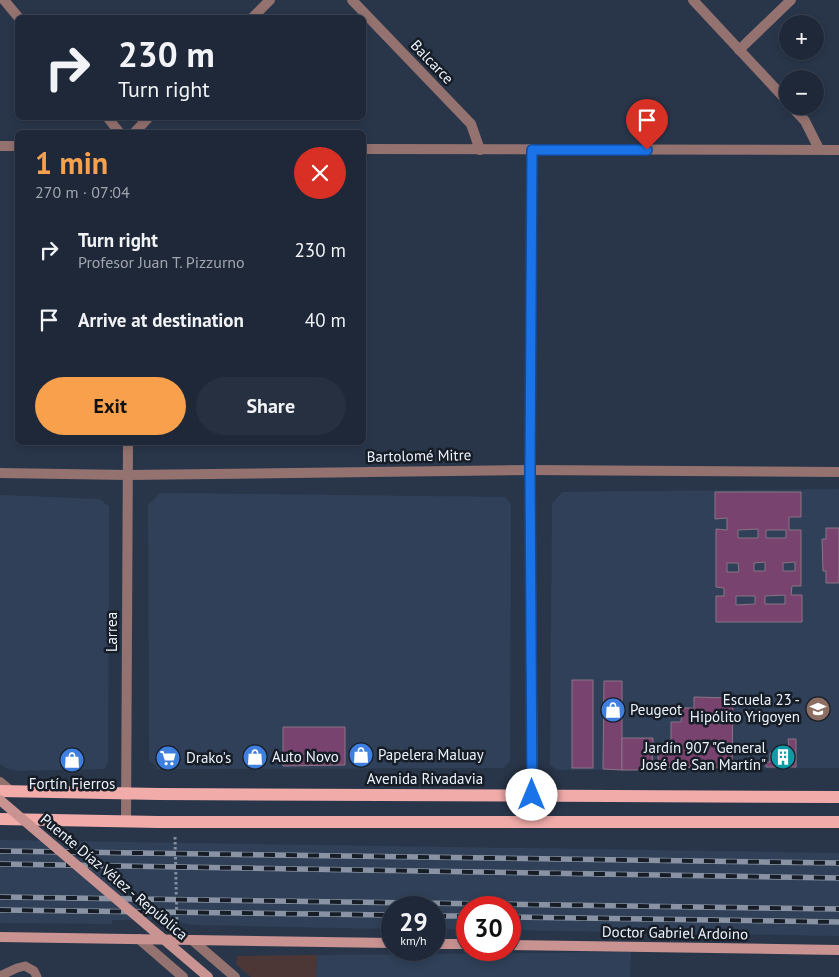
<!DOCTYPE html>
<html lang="en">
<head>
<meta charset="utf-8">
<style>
	:root { --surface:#1f2838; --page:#273040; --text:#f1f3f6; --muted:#a1a6ae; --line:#3c4453; --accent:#f9a04c }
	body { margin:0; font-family:"PT Sans",sans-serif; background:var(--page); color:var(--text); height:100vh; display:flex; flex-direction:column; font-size:19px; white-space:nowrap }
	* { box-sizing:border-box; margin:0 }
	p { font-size:16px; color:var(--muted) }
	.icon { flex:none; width:28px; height:28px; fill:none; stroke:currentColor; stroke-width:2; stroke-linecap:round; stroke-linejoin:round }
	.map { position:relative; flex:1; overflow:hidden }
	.side { position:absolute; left:15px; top:130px; width:351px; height:315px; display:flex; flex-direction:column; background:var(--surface); border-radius:8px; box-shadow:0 2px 8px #0003,0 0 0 1px var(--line) }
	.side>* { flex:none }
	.hud { position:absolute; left:15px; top:15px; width:351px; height:105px; border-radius:8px; box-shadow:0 2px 8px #0003,0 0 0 1px var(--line); background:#1f2838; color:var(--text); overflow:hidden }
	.fabs { position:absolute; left:779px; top:15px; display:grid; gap:10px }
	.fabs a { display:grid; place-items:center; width:45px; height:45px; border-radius:50%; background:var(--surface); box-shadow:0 2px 8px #0003,0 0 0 1px var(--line); font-size:25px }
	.speed { position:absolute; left:381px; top:896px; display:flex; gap:10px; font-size:25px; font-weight:700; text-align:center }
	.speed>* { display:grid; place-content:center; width:65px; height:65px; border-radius:50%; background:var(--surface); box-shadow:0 2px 8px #0003,0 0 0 1px var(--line); line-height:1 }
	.speed small { font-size:12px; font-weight:400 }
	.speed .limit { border:8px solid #d22; background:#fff; color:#111 }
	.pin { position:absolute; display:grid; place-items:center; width:42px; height:42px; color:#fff; margin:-51px -21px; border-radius:50% 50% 50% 0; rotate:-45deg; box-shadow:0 0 5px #0007 }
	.pin .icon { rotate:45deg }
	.me { position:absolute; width:55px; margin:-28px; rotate:0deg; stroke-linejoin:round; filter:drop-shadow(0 0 4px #0008) }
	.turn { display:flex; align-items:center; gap:18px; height:105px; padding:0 20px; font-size:22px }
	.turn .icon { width:65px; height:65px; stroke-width:2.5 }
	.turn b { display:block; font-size:35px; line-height:42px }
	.round { display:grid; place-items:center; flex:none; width:52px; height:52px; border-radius:26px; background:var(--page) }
	.summary { display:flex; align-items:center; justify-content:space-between; height:85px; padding:0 20px }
	h1 { font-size:30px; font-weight:800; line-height:38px; color:var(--accent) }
	.button { display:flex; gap:10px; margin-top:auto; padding:10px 20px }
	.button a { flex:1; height:58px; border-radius:30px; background:var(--accent); color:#111; font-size:20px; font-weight:800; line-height:58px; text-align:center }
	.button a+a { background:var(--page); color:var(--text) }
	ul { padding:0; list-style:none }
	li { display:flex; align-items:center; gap:15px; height:70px; padding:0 20px }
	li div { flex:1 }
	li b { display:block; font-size:19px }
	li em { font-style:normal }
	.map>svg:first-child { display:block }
	.built { fill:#2f4058 }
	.industrial { fill:#4c3736 }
	.building { fill:#79436f; stroke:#8b7485; fill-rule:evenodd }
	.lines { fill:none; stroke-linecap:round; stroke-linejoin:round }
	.path { stroke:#848e9e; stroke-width:3; stroke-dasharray:2.5 2.5; stroke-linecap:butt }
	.lane { stroke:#947270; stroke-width:9 }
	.street { stroke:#947270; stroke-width:10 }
	.secondary { stroke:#c89391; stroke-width:10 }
	.primary { stroke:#f1acaa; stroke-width:12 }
	.rail-casing { stroke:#8993a3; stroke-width:5.5 }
	.rail { stroke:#171d26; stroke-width:4; stroke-dasharray:11; stroke-linecap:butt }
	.secondary-bridge { stroke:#c89391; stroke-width:10 }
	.route-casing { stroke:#114b97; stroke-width:12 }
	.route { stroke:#1a73e8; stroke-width:9 }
	.labels { text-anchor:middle; stroke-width:5; stroke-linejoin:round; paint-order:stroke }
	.street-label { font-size:15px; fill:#ecf3fd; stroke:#171d26 }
	.poi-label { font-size:15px; fill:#ecf3fd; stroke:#171d26; text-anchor:start }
</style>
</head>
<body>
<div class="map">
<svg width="839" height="977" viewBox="0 0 839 977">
	<rect width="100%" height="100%" fill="#29364a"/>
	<!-- built -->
	<g class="built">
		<polygon points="839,489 839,768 557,770 550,765 552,504 562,492"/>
		<polygon points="161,493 505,497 511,504 510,761 504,768 158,769 149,759 148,505"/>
		<polygon points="0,495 99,499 109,506 108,762 104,769 17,771 6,768 0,764"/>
		<polygon points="0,840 839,853 839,936 510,930 510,908 468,908 467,930 435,929 435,908 392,908 392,929 194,925 166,920 112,920 112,924 0,923"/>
		<polygon points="631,952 630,977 316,977 317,955"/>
	</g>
	<!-- industrial -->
	<polygon class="industrial" points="317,955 316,977 251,977 236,964 237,956"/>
	<!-- building -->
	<g class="building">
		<path d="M715,492H801V517H789V530H801V586H792L791,595H802V622H716V596H724V588L716,587V529L727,530V518L715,519ZM758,529V538H738V530ZM766,530H786V538H766ZM765,562V571H754V563ZM795,562V571H783V563ZM727,563H738L739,572H727ZM785,595V604H765V596ZM736,596H755V604L736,605Z"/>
		<polygon points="826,528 839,528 839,583 826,583 826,571 823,571 822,539 826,539"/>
		<rect x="572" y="680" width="21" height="88"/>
		<polygon points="604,681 622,681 622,770 603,769"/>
		<polygon points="694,697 733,698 732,768 658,767 658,749 671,741 671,722 681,722 682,708 694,708"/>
		<polygon points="283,727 345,727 345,765 283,766"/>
		<polygon points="622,738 653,738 652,770 622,770"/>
		<polygon points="788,739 796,739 796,767 766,767 766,762 770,762 770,753 778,753 778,748 789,748"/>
	</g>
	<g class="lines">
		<!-- path -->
		<polyline class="path" points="175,837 177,927"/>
		<!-- lane -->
		<polyline class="lane" points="0,976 17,968 25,966 34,971 37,977"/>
		<!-- street -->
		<g class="street">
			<polyline points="4,0 19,18"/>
			<polyline points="352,0 471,124 480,150"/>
			<polyline points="693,0 788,102"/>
			<polyline points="252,18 270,0"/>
			<polyline points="739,50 791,0"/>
			<polyline points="791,106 805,121 819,149"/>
			<polyline points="108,118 119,132"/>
			<polyline points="135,132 148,118"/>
			<polyline points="0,146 18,146"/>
			<polyline points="364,149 839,150"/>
			<polyline points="532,149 530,470 533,795"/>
			<polyline points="0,473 128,475 530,470 839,472"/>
			<polyline points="0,782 12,792"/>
			<polyline points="126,821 128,442"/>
			<polyline points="139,939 183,977"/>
			<polyline points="192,940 235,977"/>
		</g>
		<!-- secondary -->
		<g class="secondary">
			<polyline points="0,937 392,943"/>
			<polyline points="435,944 468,944"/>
			<polyline points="510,945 839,950"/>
		</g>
		<!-- primary -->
		<g class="primary">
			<polyline points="0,791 159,794 839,797"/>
			<polyline points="0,819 158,822 839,822"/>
		</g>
		<defs>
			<g id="rail">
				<polyline points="0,851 839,863"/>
				<polyline points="0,864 839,878"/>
				<polyline points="0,897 839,909"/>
				<polyline points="0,910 392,915"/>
				<polyline points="435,916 468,916"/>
				<polyline points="510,917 839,922"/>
			</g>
		</defs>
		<!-- rail casing -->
		<use href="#rail" class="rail-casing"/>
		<!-- rail -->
		<use href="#rail" class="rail"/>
		<!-- secondary-bridge -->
		<polyline class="secondary-bridge" points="0,800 208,977"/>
	</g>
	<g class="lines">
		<defs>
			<polyline id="route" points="532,795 530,470 532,150 647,150"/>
		</defs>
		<!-- route casing -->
		<use href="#route" class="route-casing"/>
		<!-- route -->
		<use href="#route" class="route"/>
	</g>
	<!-- icons -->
	<defs>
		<symbol id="school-disc" viewBox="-11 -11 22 22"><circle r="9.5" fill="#8d6e63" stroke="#171d26"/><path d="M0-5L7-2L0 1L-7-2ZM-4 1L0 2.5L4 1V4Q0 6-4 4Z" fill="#fff"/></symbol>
		<symbol id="shop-disc" viewBox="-11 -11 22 22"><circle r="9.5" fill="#3f7fe0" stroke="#171d26"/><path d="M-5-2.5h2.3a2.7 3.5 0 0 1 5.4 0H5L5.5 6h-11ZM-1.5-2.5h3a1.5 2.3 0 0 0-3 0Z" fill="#fff"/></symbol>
		<symbol id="building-disc" viewBox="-11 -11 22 22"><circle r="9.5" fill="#0f9aa8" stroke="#171d26"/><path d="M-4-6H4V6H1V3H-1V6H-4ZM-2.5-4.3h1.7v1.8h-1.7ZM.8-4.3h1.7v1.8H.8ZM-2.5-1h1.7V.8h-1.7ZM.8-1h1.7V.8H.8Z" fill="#fff"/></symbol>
		<symbol id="supermarket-disc" viewBox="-11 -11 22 22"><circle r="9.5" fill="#3f7fe0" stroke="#171d26"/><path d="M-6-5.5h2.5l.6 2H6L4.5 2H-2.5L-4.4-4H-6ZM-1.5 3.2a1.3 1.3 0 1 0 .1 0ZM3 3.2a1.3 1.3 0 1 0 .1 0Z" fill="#fff"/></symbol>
	</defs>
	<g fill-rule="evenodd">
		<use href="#school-disc" x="804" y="695" width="28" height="28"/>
		<use href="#shop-disc" x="599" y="696" width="28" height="28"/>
		<use href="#shop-disc" x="347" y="741" width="28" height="28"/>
		<use href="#shop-disc" x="241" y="743" width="28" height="28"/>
		<use href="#building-disc" x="769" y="743" width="28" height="28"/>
		<use href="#supermarket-disc" x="154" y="744" width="28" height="28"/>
		<use href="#shop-disc" x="58" y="746" width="28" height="28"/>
	</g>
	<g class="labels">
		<!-- street labels -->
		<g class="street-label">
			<text transform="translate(432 62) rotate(46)" y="5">Balcarce</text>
			<text transform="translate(419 456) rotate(-1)" y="5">Bartolomé Mitre</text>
			<text transform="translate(112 632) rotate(-90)" y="5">Larrea</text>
			<text x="425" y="784">Avenida Rivadavia</text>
			<text transform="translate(114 877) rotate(40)" y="5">Puente Díaz Vélez - República</text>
			<text transform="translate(675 933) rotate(1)" y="5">Doctor Gabriel Ardoino</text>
		</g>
		<!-- poi labels -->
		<g class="poi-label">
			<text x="800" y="705" text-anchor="end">Escuela 23 -<tspan x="800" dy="17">Hipólito Yrigoyen</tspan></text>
			<text x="630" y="715">Peugeot</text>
			<text x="766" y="753" text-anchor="end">Jardín 907 "General<tspan x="766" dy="17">José de San Martín"</tspan></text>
			<text x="378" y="760">Papelera Maluay</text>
			<text x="272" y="762">Auto Novo</text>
			<text x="186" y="763">Drako's</text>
			<text x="72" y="789" text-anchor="middle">Fortín Fierros</text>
		</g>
	</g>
</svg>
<div class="fabs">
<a>+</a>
<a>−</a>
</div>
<div class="speed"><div>29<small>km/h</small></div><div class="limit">30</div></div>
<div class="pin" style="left:647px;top:150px;background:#d93025"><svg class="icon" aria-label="arrive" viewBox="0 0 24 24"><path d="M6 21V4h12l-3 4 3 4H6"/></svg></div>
<svg class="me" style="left:532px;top:795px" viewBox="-20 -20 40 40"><circle r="19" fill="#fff"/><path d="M0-13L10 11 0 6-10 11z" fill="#1a73e8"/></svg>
<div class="hud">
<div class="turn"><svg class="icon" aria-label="right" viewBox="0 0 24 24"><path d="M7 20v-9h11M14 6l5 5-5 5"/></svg><div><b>230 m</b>Turn right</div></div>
</div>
<section class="side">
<div class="summary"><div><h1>1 min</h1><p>270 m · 07:04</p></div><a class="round" style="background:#d93025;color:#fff"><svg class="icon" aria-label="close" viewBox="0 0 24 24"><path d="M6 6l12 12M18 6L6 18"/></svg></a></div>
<ul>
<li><svg class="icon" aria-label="right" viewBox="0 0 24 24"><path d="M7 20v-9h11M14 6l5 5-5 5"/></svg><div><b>Turn right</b><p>Profesor Juan T. Pizzurno</p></div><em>230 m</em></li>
<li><svg class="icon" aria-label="arrive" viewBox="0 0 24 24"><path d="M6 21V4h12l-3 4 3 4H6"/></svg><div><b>Arrive at destination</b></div><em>40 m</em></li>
</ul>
<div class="button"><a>Exit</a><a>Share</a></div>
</section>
</div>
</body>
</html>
